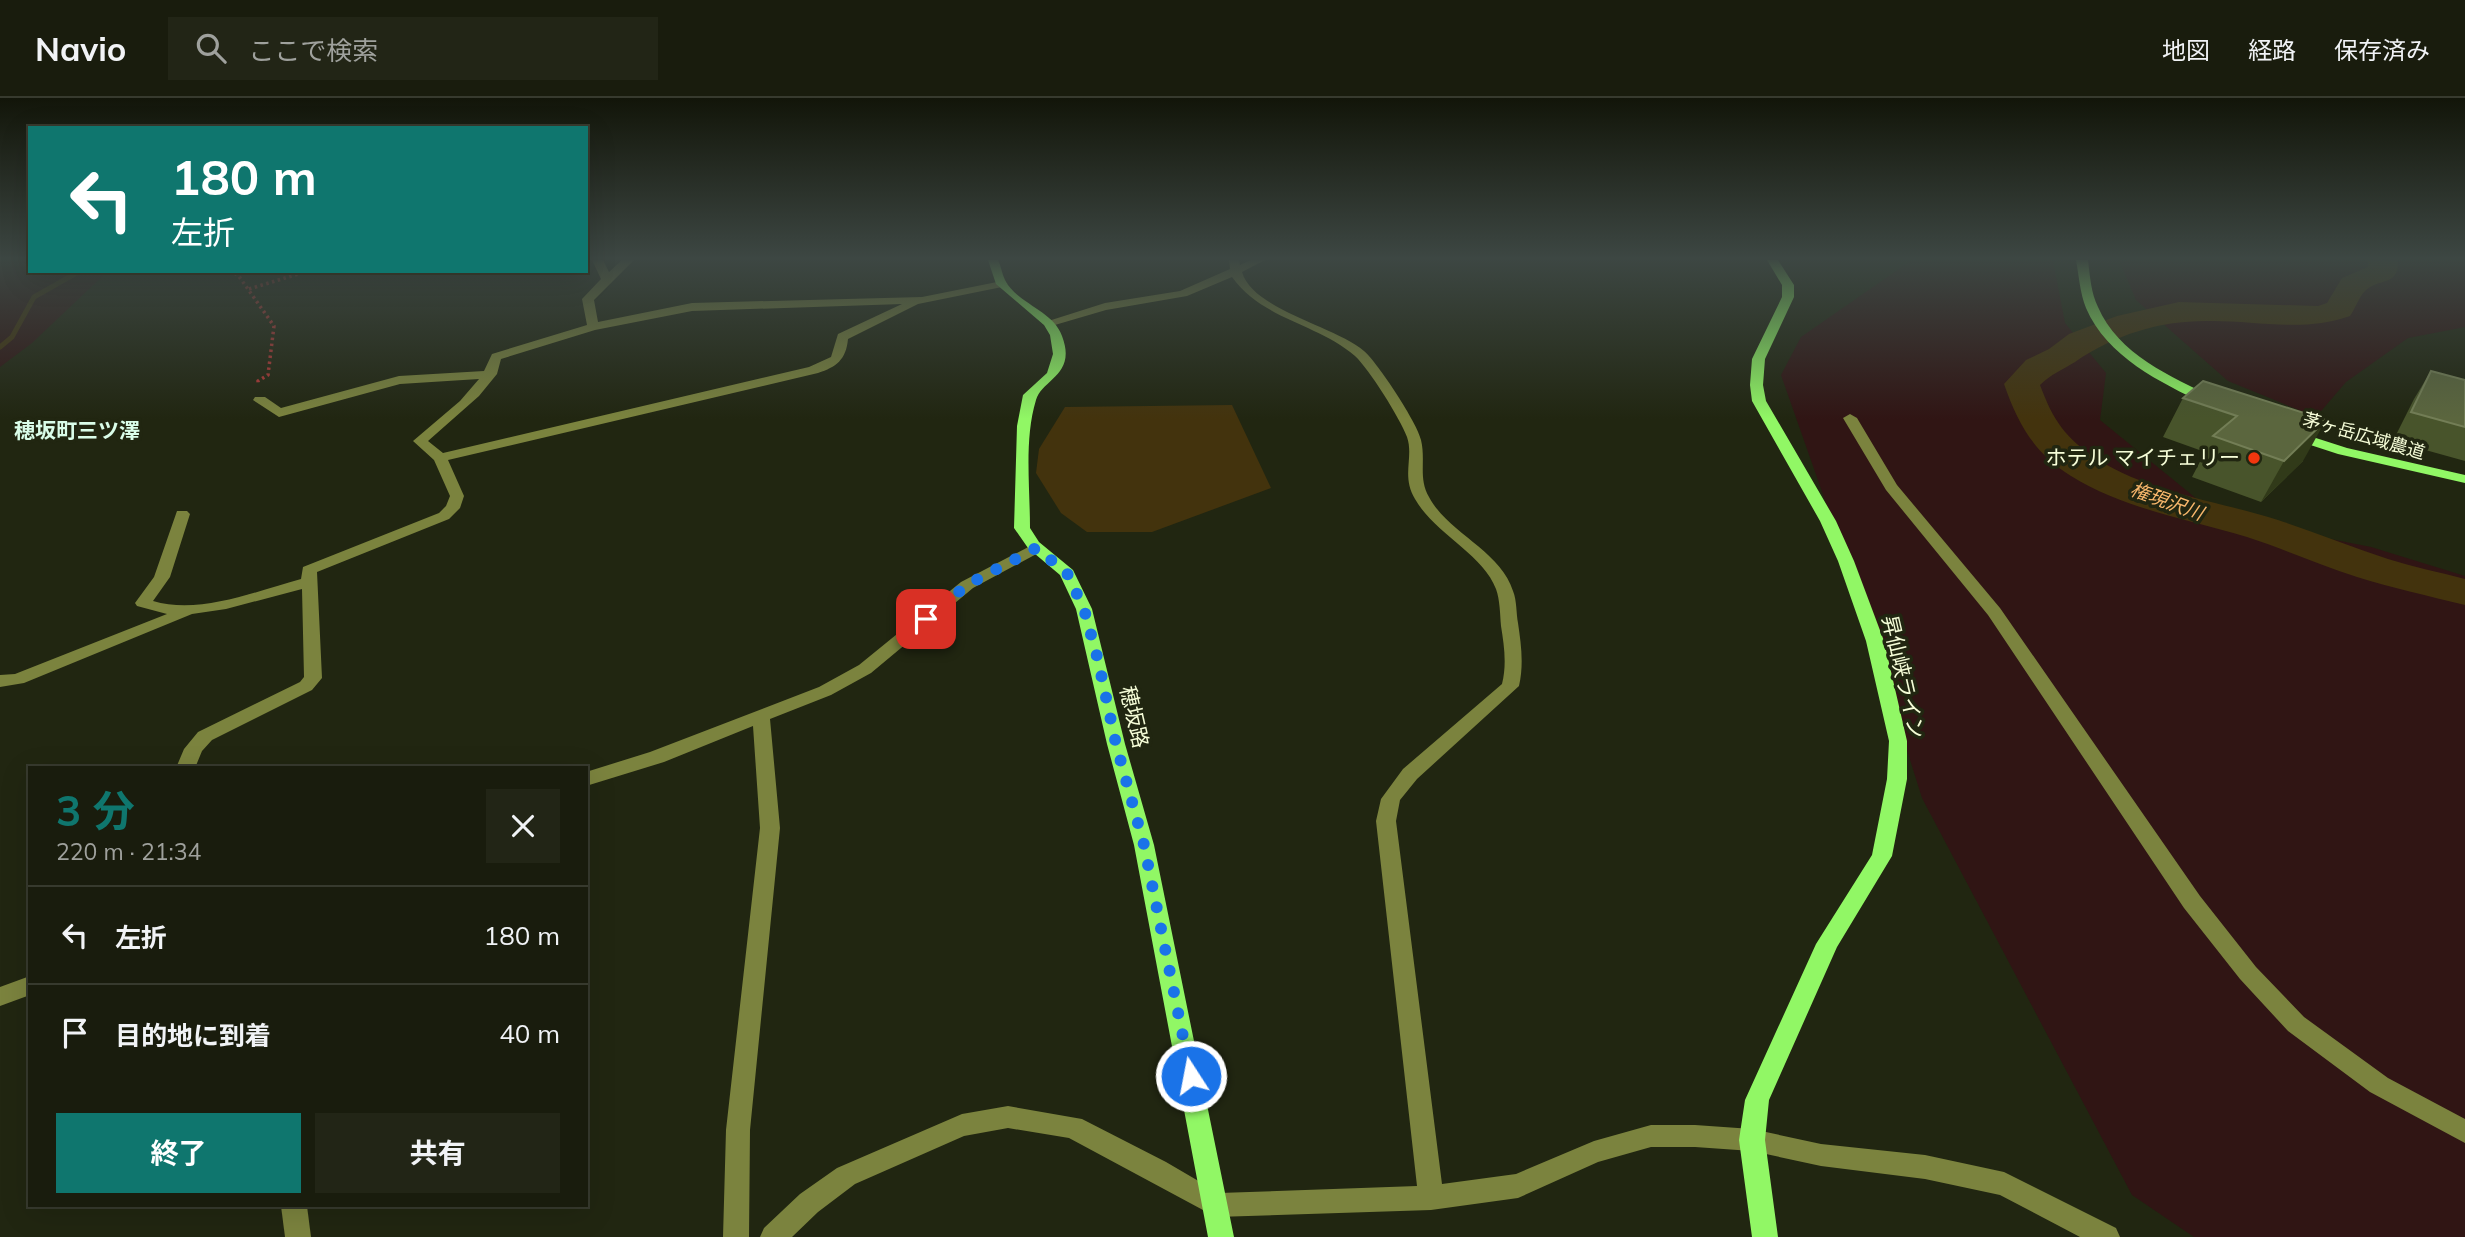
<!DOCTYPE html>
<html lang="ja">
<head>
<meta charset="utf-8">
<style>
	:root { --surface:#191c0d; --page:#222516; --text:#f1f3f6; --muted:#9fa19d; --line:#373a2e; --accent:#0f766e }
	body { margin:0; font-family:Mulish,"Noto Sans JP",sans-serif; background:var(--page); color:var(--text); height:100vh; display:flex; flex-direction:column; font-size:26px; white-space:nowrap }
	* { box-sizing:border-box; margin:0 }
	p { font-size:23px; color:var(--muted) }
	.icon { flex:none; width:38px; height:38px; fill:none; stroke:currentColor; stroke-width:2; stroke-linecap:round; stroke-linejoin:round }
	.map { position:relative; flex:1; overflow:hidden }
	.drawer { position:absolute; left:28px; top:668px; width:560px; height:441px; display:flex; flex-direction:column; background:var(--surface); border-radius:0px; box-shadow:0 7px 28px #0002,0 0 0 2px var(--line) }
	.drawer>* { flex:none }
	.guide { position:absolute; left:28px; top:28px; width:560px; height:147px; border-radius:0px; box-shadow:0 7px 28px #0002,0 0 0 2px var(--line); background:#0f766e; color:#fff; overflow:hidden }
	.pin { position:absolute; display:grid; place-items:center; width:60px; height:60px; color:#fff; margin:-30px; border-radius:14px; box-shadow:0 4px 10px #0006 }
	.me { position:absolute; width:77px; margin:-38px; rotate:349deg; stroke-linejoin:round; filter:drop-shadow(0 0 5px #0008) }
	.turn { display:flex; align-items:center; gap:24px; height:147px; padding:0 28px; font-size:32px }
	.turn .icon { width:91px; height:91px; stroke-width:2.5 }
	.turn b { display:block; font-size:49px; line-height:60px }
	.round { display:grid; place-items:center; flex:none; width:74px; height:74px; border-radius:0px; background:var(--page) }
	.summary { display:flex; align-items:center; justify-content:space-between; height:119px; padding:0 28px }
	h1 { font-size:42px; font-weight:700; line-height:52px; color:var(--accent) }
	.cta { display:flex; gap:14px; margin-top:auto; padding:14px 28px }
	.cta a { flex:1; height:80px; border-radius:0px; background:var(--accent); color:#fff; font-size:28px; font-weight:700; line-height:80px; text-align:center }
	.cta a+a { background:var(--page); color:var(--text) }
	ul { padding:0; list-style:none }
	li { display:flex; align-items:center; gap:21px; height:98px; padding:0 28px; border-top:2px solid var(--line) }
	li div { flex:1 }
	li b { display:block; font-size:26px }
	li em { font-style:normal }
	header { display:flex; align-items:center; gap:42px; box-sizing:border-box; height:98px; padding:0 35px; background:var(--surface); border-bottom:2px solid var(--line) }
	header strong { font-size:33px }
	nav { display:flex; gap:38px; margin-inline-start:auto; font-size:24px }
	.search { width:490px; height:63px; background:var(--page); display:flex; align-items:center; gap:18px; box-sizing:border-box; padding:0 24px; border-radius:0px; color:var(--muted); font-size:26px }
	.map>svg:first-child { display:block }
	.green { fill:#301514 }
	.water { fill:#43330d }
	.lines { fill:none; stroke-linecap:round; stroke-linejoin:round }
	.stream { stroke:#43330d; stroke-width:5 }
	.river { fill:#43330d; fill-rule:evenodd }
	.path { stroke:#b33836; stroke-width:3.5; stroke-dasharray:2.5 3.5; stroke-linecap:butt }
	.minor { fill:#7b833e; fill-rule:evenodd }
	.major { fill:#91f765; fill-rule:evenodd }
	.wall { fill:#48542b }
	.shaded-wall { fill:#313a19 }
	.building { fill:#5b663e; stroke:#737e56; stroke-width:2 }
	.route { stroke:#1a73e8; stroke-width:12; stroke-dasharray:0 21.6 }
	.poi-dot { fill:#f3360e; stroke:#212611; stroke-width:2.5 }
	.labels { text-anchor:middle; stroke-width:7; stroke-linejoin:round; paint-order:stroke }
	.far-street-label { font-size:18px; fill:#f6fdd8; stroke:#212611 }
	.far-water-label { font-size:19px; font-style:italic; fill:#f8b76c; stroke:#212611 }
	.far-quarter-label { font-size:21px; font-weight:bold; fill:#dafde9; stroke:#212611 }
	.poi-label { font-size:21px; fill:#f6fdd8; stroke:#212611; text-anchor:end }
	.street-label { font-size:21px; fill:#f6fdd8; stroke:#212611 }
</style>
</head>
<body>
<header>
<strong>Navio</strong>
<div class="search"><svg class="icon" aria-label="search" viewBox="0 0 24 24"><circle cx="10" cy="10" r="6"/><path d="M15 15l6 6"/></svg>ここで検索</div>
<nav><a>地図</a><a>経路</a><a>保存済み</a></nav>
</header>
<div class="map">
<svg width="2465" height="1139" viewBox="0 0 2465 1139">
	<rect width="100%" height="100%" fill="#212611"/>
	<!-- green -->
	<g class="green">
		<polygon points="0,162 30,162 30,173 108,173 32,245 0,269"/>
		<polygon points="1912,162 2053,162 2065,225 2106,275 2100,322 2219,419 2371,449 2465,478 2465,1139 2194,1139 2132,1097 1922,700 1858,496 1781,277 1801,239"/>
		<polygon points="2119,162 2465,162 2465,229 2408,240 2346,284 2316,319 2228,283 2136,202"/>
	</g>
	<!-- water -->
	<polygon class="water" points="1232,307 1271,390 1152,434 1087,434 1061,415 1036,375 1039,351 1065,309"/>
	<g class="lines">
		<!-- stream -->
		<polyline class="stream" points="0,249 12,239 34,199 80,173"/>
		<!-- river -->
		<path class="river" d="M2368,162H2398C2399,189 2379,179 2365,193C2359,199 2355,211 2350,218C2303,235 2255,222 2206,223C2159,223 2114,237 2075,264C2062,272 2051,276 2040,287C2053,322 2065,340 2097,361C2150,395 2218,403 2278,422C2315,434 2351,449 2388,461C2413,469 2439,474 2465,481V507C2429,498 2392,490 2357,479C2320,467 2284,451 2247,439C2188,421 2124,411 2071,378C2034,355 2018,326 2004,286L2026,262L2049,251L2069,236L2117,218L2179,204L2318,208L2327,205L2342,180L2368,169Z"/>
		<!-- path -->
		<g class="path">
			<polyline points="229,173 238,177 274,228 268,277 258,283 259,287"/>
			<polyline points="249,191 308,173"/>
		</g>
		<!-- minor -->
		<g class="minor">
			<path d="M592,162H603L609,174L622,162H634L594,202L598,224L692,205L922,199L1002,183L1008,186L1002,189L918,206L848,241C846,262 836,269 818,275L448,362L464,398L460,410L449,421L317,474L322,580L312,592L212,642L202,653L195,670H176L184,651L198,634L300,584L304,579L302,491L226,511L192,516L24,585L0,589V577L15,576L167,516L137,508L135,505L154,479L177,413H187L190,416L170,479L153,503C200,517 256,493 301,481L303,469L439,415L446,408L450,398L434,362L413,343L460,303L479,281L400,286L279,319L253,302L255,299H265L281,310L399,278L484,273L492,256L587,227L582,201L601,181ZM902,206L838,236L831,259L809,269L443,355L428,343L479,298L497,276L501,261L595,232L692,213Z"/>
			<path d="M1229,162H1239L1240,167L1251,162H1265L1242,174C1253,212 1335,228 1364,253C1378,265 1418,326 1421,342C1426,363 1418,380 1429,399C1449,436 1500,452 1513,493C1517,503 1516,515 1518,525C1521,546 1524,566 1519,588L1417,681L1400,702L1396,723L1442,1086L1516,1076L1594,1043L1651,1027H1695L1752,1031L1821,1046L1925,1057L2004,1074L2116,1130L2120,1139H2080L2000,1097L1925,1081L1821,1068L1752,1053L1695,1049H1651L1598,1064L1518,1100L1431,1112L1216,1119L1069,1040L1008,1030L964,1038L855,1086L818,1114L792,1139H760L764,1130L800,1096L837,1070L962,1016L1008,1008L1082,1021L1166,1064L1219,1095L1417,1088L1376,723L1381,701L1403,671L1502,586C1507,566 1504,547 1501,528C1500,516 1500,502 1496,491C1483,456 1434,435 1415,401C1401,378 1414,359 1407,339C1400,320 1369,271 1355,258C1317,225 1263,222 1232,179L1187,198L1106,212L1048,229L1042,225L1105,205L1180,193L1230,171Z"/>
			<polygon points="1850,316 1857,320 1897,387 2000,510 2200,798 2256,869 2304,919 2388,980 2465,1021 2465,1045 2370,994 2288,933 2240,881 2184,810 1988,517 1886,392 1843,320"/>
			<polygon points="1036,445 1044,450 1042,453 973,490 871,575 831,597 770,621 780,730 750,1032 749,1139 723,1139 726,1032 760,730 753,628 664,664 586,688 586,674 650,654 819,589 859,567 961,484"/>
			<polygon points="30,878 30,897 0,908 0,889"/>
			<polygon points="281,1108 307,1108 311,1139 285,1139"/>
		</g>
		<!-- major -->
		<g class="major">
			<path d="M988,162H998C1001,168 1002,176 1005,182C1017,206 1053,212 1062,238C1077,277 1042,281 1036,302C1024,341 1030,389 1030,430L1039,444L1073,472L1092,511L1125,646L1154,747L1234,1139H1208L1134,747L1107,646L1076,511L1060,477L1028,450L1014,430L1017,328L1023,297L1047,275L1053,256L1050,237L1044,227L996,186Z"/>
			<polygon points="1767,162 1778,162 1794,187 1794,199 1765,261 1763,287 1766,303 1836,423 1854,463 1884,543 1907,643 1907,681 1892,758 1837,849 1769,1002 1765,1042 1778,1139 1752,1139 1739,1042 1745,1002 1816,846 1872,757 1887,681 1889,643 1866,543 1838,463 1820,423 1752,303 1750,287 1752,261 1782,199 1782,187"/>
			<path d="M2076,162H2088C2090,178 2091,195 2098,209C2118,256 2171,279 2215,300V306H2205C2160,284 2107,259 2086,210C2080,195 2079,178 2076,162Z"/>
			<polygon points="2291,332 2347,350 2465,377 2465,385 2338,356 2286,339 2286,333"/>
		</g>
	</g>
	<!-- wall -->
	<g class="wall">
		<polygon points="2431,273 2465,282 2465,363 2393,343 2414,301"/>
		<polygon points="2203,283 2303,363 2261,404 2192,379 2205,354 2163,339 2183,300"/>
	</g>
	<!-- shaded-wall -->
	<polygon class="shaded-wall" points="2326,322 2303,363 2261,404 2284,363"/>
	<!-- building -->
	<g class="building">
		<polygon points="2431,273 2465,282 2465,329 2411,314"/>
		<polygon points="2203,283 2326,322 2284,363 2213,338 2237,318 2183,300"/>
	</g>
	<!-- sky -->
	<linearGradient id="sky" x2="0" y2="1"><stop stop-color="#121509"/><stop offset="0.5" stop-color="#3d4743"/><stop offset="1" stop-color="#3d4743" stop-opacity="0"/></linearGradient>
	<rect width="2465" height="321" fill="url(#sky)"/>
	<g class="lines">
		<!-- route -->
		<polyline class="route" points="926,521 967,487 1036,450 1067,475 1084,511 1098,562 1116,646 1144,747 1191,978"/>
	</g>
	<!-- markers -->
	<circle class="poi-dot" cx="2254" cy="360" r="7"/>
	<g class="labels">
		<!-- far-street labels -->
		<g class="far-street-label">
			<text transform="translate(2364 338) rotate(16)" y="6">茅ヶ岳広域農道</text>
		</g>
		<!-- far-water labels -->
		<g class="far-water-label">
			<text transform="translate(2167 403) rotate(20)" y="7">権現沢川</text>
		</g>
		<!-- far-quarter labels -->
		<g class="far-quarter-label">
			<text x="77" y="340">穂坂町三ツ澤</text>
		</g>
		<!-- poi labels -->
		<g class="poi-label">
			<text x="2240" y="367">ホテル マイチェリー</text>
		</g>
		<!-- street labels -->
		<g class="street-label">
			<text transform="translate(1903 579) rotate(77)" y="7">昇仙峡ライン</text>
			<text transform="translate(1134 619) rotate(77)" y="7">穂坂路</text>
		</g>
	</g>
</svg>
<div class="pin" style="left:926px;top:521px;background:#d93025"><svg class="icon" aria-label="arrive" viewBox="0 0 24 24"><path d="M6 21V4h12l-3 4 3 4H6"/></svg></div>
<svg class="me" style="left:1191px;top:978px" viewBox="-20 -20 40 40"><circle r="17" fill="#1a73e8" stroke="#fff" stroke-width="3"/><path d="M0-11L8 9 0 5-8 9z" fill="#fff"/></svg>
<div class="guide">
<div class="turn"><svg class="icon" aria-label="left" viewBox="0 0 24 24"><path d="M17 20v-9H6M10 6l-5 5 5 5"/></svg><div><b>180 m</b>左折</div></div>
</div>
<section class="drawer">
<div class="summary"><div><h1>3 分</h1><p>220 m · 21:34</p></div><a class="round"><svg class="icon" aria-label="close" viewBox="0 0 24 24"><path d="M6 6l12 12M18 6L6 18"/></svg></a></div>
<ul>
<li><svg class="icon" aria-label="left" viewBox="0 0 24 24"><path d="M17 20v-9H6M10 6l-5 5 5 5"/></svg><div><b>左折</b></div><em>180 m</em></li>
<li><svg class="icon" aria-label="arrive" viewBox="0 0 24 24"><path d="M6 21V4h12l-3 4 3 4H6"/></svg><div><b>目的地に到着</b></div><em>40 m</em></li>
</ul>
<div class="cta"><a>終了</a><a>共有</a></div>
</section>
</div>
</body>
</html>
